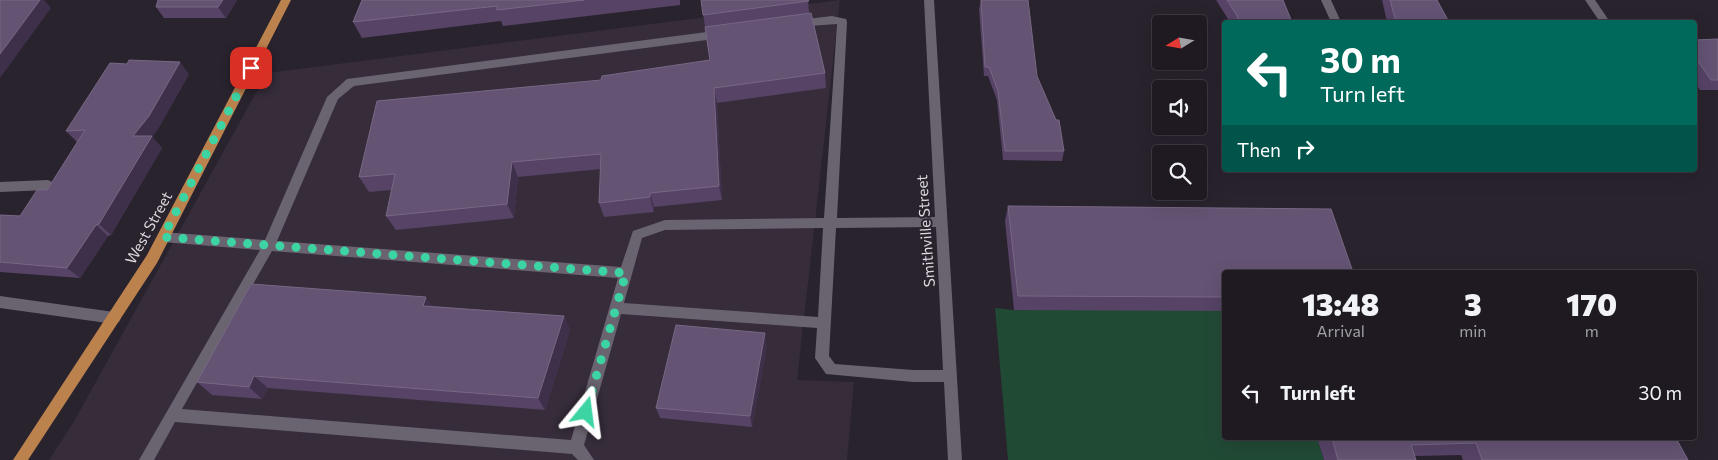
<!DOCTYPE html>
<html lang="en">
<head>
<meta charset="utf-8">
<style>
	:root { --surface:#1f1a22; --page:#27232a; --text:#f1f3f6; --muted:#a1a1a5; --line:#3c3840 }
	body { margin:0; font-family:Commissioner,sans-serif; background:var(--page); color:var(--text); height:100vh; display:flex; flex-direction:column; font-size:19px; white-space:nowrap }
	* { box-sizing:border-box; margin:0 }
	p { font-size:16px; color:var(--muted) }
	.icon { flex:none; width:28px; height:28px; fill:none; stroke:currentColor; stroke-width:2; stroke-linecap:round; stroke-linejoin:round }
	.map { position:relative; flex:1; overflow:hidden }
	.sheet { position:absolute; left:1222px; top:270px; width:475px; height:170px; display:flex; flex-direction:column; background:var(--surface); border-radius:5px; box-shadow:0 5px 20px #0002,0 0 0 1px var(--line) }
	.sheet>* { flex:none }
	.top-card { position:absolute; left:1222px; top:20px; width:475px; height:152px; border-radius:5px; box-shadow:0 5px 20px #0002,0 0 0 1px var(--line); background:#00695c; color:#fff; overflow:hidden }
	.needle { width:32px; rotate:259deg }
	.buttons { position:absolute; left:1152px; top:15px; display:grid; gap:10px }
	.buttons a { display:grid; place-items:center; width:55px; height:55px; border-radius:5px; background:var(--surface); box-shadow:0 5px 20px #0002,0 0 0 1px var(--line); font-size:25px }
	.pin { position:absolute; display:grid; place-items:center; width:42px; height:42px; color:#fff; margin:-21px; border-radius:10px; box-shadow:0 2px 8px #0006 }
	.me { position:absolute; width:55px; margin:-28px; rotate:16deg; stroke-linejoin:round; filter:drop-shadow(0 0 4px #0008) }
	.turn { display:flex; align-items:center; gap:18px; height:105px; padding:0 15px; font-size:22px }
	.turn .icon { width:65px; height:65px; stroke-width:2.5 }
	.turn b { display:block; font-size:35px; line-height:42px }
	.then { display:flex; align-items:center; height:48px; padding:0 15px; background:#0003; gap:10px; font-size:19px }
	.eta { display:flex; justify-content:space-evenly; align-items:center; height:85px; text-align:center }
	.eta b { font-size:30px; font-weight:800; line-height:35px }
	ul { padding:0; list-style:none }
	li { display:flex; align-items:center; gap:15px; height:75px; padding:0 15px }
	li div { flex:1 }
	li b { display:block; font-size:19px }
	li em { font-style:normal }
	.map>svg:first-child { display:block }
	.commercial { fill:#362c3a }
	.green { fill:#214a35 }
	.lines { fill:none; stroke-linecap:round; stroke-linejoin:round }
	.minor { fill:#6a6471; fill-rule:evenodd }
	.major { fill:#bc824e; fill-rule:evenodd }
	.wall { fill:#564366 }
	.shaded-wall { fill:#3e304a }
	.building { fill:#645373; stroke:#776884 }
	.route { stroke:#3dd4a3; stroke-width:9; stroke-dasharray:0 16.2 }
	.labels { text-anchor:middle; stroke-width:4; stroke-linejoin:round; paint-order:stroke }
	.street-label { font-size:15px; fill:#dcd8df; stroke:#29232e }
</style>
</head>
<body>
<div class="map">
<svg width="1718" height="460" viewBox="0 0 1718 460">
	<rect width="100%" height="100%" fill="#29232e"/>
	<!-- commercial -->
	<polygon class="commercial" points="840,0 797,380 854,382 847,460 49,460 73,423 267,73"/>
	<!-- green -->
	<polygon class="green" points="995,308 1014,310 1225,310 1225,438 1317,438 1324,460 1008,460"/>
	<g class="lines">
		<!-- minor -->
		<g class="minor">
			<path d="M924,0H934L962,460H948L944,382H913L826,374L815,358L817,328L621,314L584,445L594,460H578L572,454L175,422L154,460H139L260,250L163,242L159,241L157,237L159,233L163,232L265,240L327,97L347,79L722,30L726,31L727,34L726,37L722,38L354,86L338,99L277,241L621,267L633,231L665,220L824,218L837,24L795,27L794,24L795,21L799,20L832,16L846,19L847,22L837,218L935,217ZM936,227L943,370H913L835,364L829,356L836,228ZM823,228L818,317L624,303L642,238L665,230ZM272,251L618,278L571,440L182,409Z"/>
			<polygon points="1321,0 1331,0 1341,22 1331,22"/>
			<polygon points="1585,0 1595,0 1610,22 1600,22"/>
			<polygon points="48,180 52,182 54,185 52,188 48,190 0,192 0,182"/>
			<polygon points="0,296 114,312 119,314 121,318 119,322 114,324 0,308"/>
		</g>
		<!-- major -->
		<polygon class="major" points="281,0 291,0 157,263 28,460 13,460 147,255"/>
	</g>
	<!-- wall -->
	<g class="wall">
		<polygon points="237,0 226,18 164,18 156,7"/>
		<polygon points="362,0 680,0 680,5 503,26 501,21 362,38 353,22"/>
		<polygon points="701,0 808,0 809,13 825,73 826,88 717,103 722,200 654,207 654,212 604,217 599,203 601,169 518,177 514,218 396,230 386,216 391,190 369,192 359,177 710,60"/>
		<polygon points="981,0 1037,76 1064,151 1062,161 1003,160 997,100 988,76 984,76 979,9"/>
		<polygon points="1216,0 1283,0 1292,22 1230,22"/>
		<polygon points="1382,0 1437,0 1449,22 1387,22"/>
		<polygon points="1718,39 1718,90 1700,90 1695,82 1695,40"/>
		<polygon points="189,74 159,127 152,137 162,148 111,235 108,236 80,278 0,272 0,215 20,216 47,190 77,142 66,131"/>
		<polygon points="1008,206 1225,272 1225,311 1014,310 1005,221"/>
		<polygon points="433,306 564,316 570,330 545,410 268,388 262,399 212,395 197,382"/>
		<polygon points="767,345 752,427 660,418 656,408"/>
		<polygon points="1317,438 1676,438 1688,460 1463,460 1461,455 1415,456 1416,460 1324,460"/>
	</g>
	<!-- shaded-wall -->
	<g class="shaded-wall">
		<polygon points="40,0 44,0 51,8 0,78 0,54"/>
		<polygon points="223,0 237,0 226,18 218,7"/>
		<polygon points="180,62 189,74 159,127 152,137 162,148 111,235 99,224 133,136"/>
		<polygon points="714,88 717,103 722,200 719,186"/>
		<polygon points="512,162 518,177 514,218 507,204"/>
		<polygon points="650,193 654,207 654,212 650,197"/>
		<polygon points="96,225 108,236 80,278 67,268"/>
		<polygon points="426,297 435,310 423,306"/>
		<polygon points="564,316 570,330 545,410 538,398"/>
		<polygon points="765,333 767,345 752,427 750,416"/>
		<polygon points="254,376 268,388 262,399 249,387"/>
	</g>
	<!-- building -->
	<g class="building">
		<polygon points="0,0 40,0 0,54"/>
		<polygon points="158,0 223,0 218,7 156,7"/>
		<polygon points="362,0 584,0 497,10 497,6 353,22"/>
		<polygon points="701,0 808,0 809,1 703,15"/>
		<polygon points="981,0 1028,0 1037,76 1056,120 1059,120 1064,151 1005,151 998,91 989,67 985,67"/>
		<polygon points="1227,0 1283,0 1292,22 1239,22 1237,16"/>
		<polygon points="1390,0 1437,0 1449,22 1396,22"/>
		<polygon points="811,13 825,73 714,88 719,186 650,193 650,197 599,203 601,154 512,162 507,204 386,216 395,174 359,177 377,101 601,80 602,76 710,60 705,27"/>
		<polygon points="1718,39 1718,80 1711,80 1695,57 1695,40"/>
		<polygon points="129,60 180,62 149,116 133,136 152,136 99,224 96,225 67,268 0,262 0,215 20,216 37,190 47,190 85,130 66,131 110,63 127,64"/>
		<polygon points="1008,206 1331,209 1353,272 1225,272 1225,297 1018,296"/>
		<polygon points="251,284 426,297 423,306 564,316 538,398 254,376 249,387 197,382"/>
		<polygon points="676,325 765,333 750,416 656,408"/>
		<polygon points="1332,438 1676,438 1688,460 1482,460 1476,443 1411,445 1416,460 1338,460"/>
	</g>
	<g class="lines">
		<!-- route -->
		<polyline class="route" points="251,68 163,237 626,273 586,412"/>
	</g>
	<g class="labels">
		<!-- street labels -->
		<g class="street-label">
			<text transform="translate(149 228) rotate(-61)" y="5">West Street</text>
			<text transform="translate(926 231) rotate(-94)" y="5">Smithville Street</text>
		</g>
	</g>
</svg>
<div class="buttons">
<a><svg class="needle" viewBox="-14 -14 28 28"><path d="M0-13l5 13h-10z" fill="#e53935"/><path d="M0 13l5-13h-10z" fill="#a1a1a5"/></svg></a>
<a><svg class="icon" aria-label="sound" viewBox="0 0 24 24"><path d="M4 9h4l5-4v14l-5-4H4zM17 9q2 3 0 6"/></svg></a>
<a><svg class="icon" aria-label="search" viewBox="0 0 24 24"><circle cx="10" cy="10" r="6"/><path d="M15 15l6 6"/></svg></a>
</div>
<div class="pin" style="left:251px;top:68px;background:#d93025"><svg class="icon" aria-label="arrive" viewBox="0 0 24 24"><path d="M6 21V4h12l-3 4 3 4H6"/></svg></div>
<svg class="me" style="left:586px;top:412px" viewBox="-20 -20 40 40"><path d="M0-17L14 15 0 8-14 15z" fill="#3dd4a3" stroke="#fff" stroke-width="4"/></svg>
<div class="top-card">
<div class="turn"><svg class="icon" aria-label="left" viewBox="0 0 24 24"><path d="M17 20v-9H6M10 6l-5 5 5 5"/></svg><div><b>30 m</b>Turn left</div></div>
<div class="then">Then<svg class="icon" aria-label="right" viewBox="0 0 24 24"><path d="M7 20v-9h11M14 6l5 5-5 5"/></svg></div>
</div>
<section class="sheet">
<div class="eta">
<div><b>13:48</b><p>Arrival</p></div>
<div><b>3</b><p>min</p></div>
<div><b>170</b><p>m</p></div>
</div>
<ul>
<li><svg class="icon" aria-label="left" viewBox="0 0 24 24"><path d="M17 20v-9H6M10 6l-5 5 5 5"/></svg><div><b>Turn left</b></div><em>30 m</em></li>
</ul>
</section>
</div>
</body>
</html>
